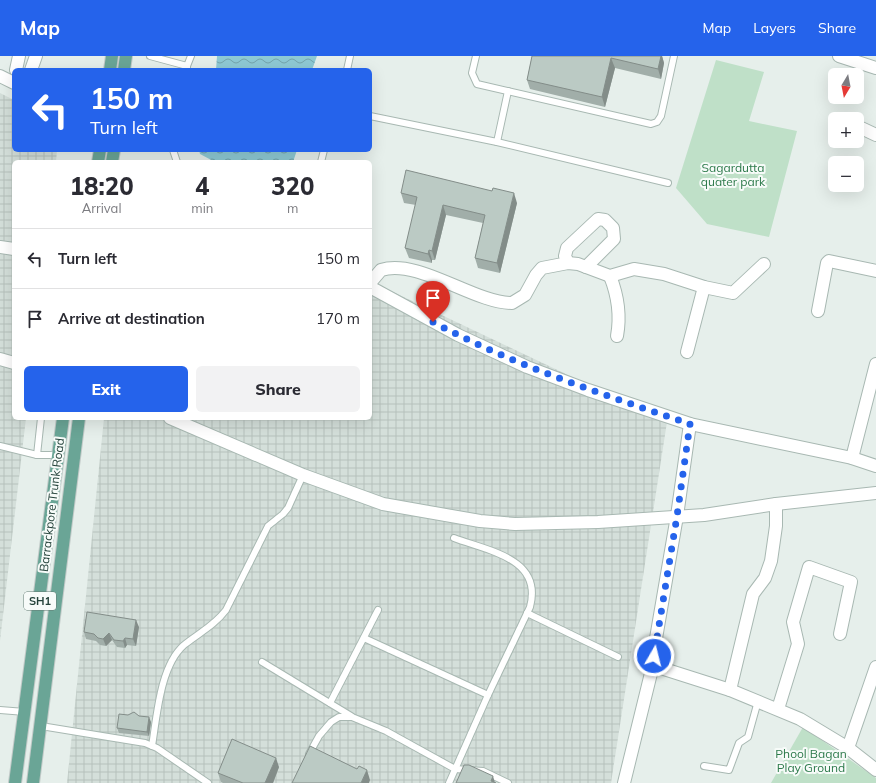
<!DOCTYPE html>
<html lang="en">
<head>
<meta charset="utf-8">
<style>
	:root { --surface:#fff; --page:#f2f2f3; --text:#2b2b33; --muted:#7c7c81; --line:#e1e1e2; --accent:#2563eb }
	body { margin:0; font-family:Mulish,sans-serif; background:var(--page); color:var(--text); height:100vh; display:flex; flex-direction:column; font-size:15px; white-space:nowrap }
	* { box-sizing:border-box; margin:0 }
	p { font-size:13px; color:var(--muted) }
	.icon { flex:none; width:22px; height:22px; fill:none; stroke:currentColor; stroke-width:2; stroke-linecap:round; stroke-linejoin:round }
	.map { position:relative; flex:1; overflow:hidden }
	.panel { position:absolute; left:12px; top:104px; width:360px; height:260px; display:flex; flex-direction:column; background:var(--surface); border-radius:6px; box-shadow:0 4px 16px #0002 }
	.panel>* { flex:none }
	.top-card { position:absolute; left:12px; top:12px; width:360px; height:84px; border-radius:6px; box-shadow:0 4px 16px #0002; background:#2563eb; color:#fff; overflow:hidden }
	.needle { width:26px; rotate:190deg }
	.fabs { position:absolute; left:828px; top:12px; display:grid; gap:8px }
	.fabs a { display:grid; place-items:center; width:36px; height:36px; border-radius:6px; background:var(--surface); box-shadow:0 4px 16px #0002; font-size:20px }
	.pin { position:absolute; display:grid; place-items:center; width:34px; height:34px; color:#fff; margin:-41px -17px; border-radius:50% 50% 50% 0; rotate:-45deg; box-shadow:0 0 4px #0007 }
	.pin .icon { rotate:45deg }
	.me { position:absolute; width:44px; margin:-22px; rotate:8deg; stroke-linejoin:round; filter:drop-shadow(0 0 3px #0008) }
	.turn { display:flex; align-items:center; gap:14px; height:84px; padding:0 12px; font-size:18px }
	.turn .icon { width:52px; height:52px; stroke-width:2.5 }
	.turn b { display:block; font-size:28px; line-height:34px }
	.eta { display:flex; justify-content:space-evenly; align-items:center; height:68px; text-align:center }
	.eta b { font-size:24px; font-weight:800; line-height:28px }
	.primary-button { display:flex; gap:8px; margin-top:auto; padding:8px 12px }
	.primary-button a { flex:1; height:46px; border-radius:6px; background:var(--accent); color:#fff; font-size:16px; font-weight:800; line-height:46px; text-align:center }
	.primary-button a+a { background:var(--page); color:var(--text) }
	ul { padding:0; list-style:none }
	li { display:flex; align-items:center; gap:12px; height:60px; padding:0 12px; border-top:1px solid var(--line) }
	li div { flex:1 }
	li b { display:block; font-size:15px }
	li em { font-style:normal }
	header { display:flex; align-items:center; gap:24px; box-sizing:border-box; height:56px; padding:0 20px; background:var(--accent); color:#fff }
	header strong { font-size:19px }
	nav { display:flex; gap:22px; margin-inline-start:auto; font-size:14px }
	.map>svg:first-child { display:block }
	.industrial { fill:url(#industrial-grid) }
	.green { fill:#bfe0c8 }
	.water { fill:url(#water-waves) }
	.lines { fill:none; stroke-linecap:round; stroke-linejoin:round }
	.service-casing { stroke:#a8b8b2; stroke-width:8 }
	.minor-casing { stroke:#a8b8b2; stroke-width:14 }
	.tertiary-casing { stroke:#a8b8b2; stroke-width:14 }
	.primary-casing { stroke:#c2cac8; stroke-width:14 }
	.service { stroke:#fff; stroke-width:6 }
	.minor { stroke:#fff; stroke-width:12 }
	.tertiary { stroke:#fff; stroke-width:12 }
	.primary { stroke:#6aa596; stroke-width:12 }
	.wall { fill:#a1aea9 }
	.shaded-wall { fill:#838d89 }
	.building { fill:#bbcac4; stroke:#838d89 }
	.route { stroke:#2563eb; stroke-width:7; stroke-dasharray:0 12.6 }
	.labels { text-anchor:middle; stroke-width:4; stroke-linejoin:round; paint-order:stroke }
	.shield { fill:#f7fbf9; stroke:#637a73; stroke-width:1 }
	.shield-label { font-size:11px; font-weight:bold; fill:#24423a }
	.park-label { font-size:12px; fill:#2d7a4b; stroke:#f7fbf9 }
	.street-label { font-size:12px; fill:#24423a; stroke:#f7fbf9 }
</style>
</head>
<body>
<header>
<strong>Map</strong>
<nav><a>Map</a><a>Layers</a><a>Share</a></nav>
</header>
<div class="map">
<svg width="876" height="727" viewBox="0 0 876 727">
	<defs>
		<pattern id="industrial-grid" width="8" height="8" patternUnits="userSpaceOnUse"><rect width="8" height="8" fill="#d4dfda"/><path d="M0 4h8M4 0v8" fill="none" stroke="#b6c1bc"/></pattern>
		<pattern id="water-waves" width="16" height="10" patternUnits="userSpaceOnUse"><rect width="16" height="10" fill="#8ec9d4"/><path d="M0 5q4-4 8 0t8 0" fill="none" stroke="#74a5ad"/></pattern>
	</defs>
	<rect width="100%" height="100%" fill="#e6efeb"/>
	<!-- industrial -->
	<g class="industrial">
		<polygon points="0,37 14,44 14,94 57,94 56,106 14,106 14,362 26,362 0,585"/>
		<polygon points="370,225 667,366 611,727 67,727 104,362 370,362"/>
	</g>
	<!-- green -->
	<g class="green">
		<polygon points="716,4 764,16 749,65 797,75 769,181 707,168 676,132"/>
		<polygon points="803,671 876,722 876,727 771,727"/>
	</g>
	<!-- water -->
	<g class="water">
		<polygon points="217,0 317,0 312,14 216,14"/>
		<polygon points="199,94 297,94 293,106 234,106 231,104 215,106 200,98"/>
	</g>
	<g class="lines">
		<defs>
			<g id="service">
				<polyline points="150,0 187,10 187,14"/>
				<polyline points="476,0 472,17 477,28 651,68 657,66 661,60 674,0"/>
				<polyline points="187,10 191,0"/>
				<polyline points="347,14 350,0"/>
				<polyline points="370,60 497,86 508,35"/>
				<polyline points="497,86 668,127"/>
				<polyline points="173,94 177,106"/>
				<polyline points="321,106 324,94"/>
				<polyline points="0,390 37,399 58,399"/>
				<polyline points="37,399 41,362"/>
				<polyline points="527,557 618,601"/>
				<polyline points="364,582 488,639"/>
				<polyline points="262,606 351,660"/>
				<polyline points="330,647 378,554"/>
				<polyline points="0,654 25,656"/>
				<polyline points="41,670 145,687 157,692 208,727"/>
				<path d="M152,690C157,660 160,610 184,589C199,577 215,569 226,554L268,470L283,458L288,452L303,419"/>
				<polyline points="309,698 319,680 331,666 339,661 352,661 386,675 455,713 483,715 508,727"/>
				<polyline points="704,710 729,714 739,687 748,681 758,645"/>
				<path d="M449,727L488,639L530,551C543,502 488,495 454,482"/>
			</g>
			<g id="minor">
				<polyline points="839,0 876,12"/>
				<polyline points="16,14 19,0"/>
				<polyline points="31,14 36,0"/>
				<polyline points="0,20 14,27"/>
				<polyline points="857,70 876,79"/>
				<polyline points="0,191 14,193"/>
				<polyline points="568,207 565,200 567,192 598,163 605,164 613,172 614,183 586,211"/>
				<path d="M610,220C618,240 621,258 617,280"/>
				<path d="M370,227L381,214C418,202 474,247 512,247L525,239L536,219L542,212L568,207L578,208L610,220L634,213L664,218L704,231L733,237L764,208"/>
				<polyline points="818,255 827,207 829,205 876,215"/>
				<polyline points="687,296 704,231"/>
				<polyline points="170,362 303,419 383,448 480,465 515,468 598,466 704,459 776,448 876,437"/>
				<polyline points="852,402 876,308"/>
				<polyline points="730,634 753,538 765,522 771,505 776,470 776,448"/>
				<polyline points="778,653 798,588 793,566 809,511 851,526 840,578"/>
				<polyline points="848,692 876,611"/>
				<polyline points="624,727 654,605"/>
			</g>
			<g id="tertiary">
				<polyline points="370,231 458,279 527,311 588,334 690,368 852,402 876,410"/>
				<polyline points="0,303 14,307"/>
				<polyline points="690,368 677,460 654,594 654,605 664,613 730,634 800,663 848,692 876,714"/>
			</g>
			<g id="primary">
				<polyline points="110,14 112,0"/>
				<polyline points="124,14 126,0"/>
				<polyline points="98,106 100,94"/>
				<polyline points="112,106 114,94"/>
				<polyline points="15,727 63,362"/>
				<polyline points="33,727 79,362"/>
			</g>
		</defs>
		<!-- service casing -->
		<use href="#service" class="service-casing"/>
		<!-- minor casing -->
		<use href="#minor" class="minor-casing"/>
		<!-- tertiary casing -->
		<use href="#tertiary" class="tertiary-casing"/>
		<!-- primary casing -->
		<use href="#primary" class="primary-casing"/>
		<!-- service -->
		<use href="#service" class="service"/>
		<!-- minor -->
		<use href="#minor" class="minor"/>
		<!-- tertiary -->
		<use href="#tertiary" class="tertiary"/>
		<!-- primary -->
		<use href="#primary" class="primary"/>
	</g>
	<!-- wall -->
	<g class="wall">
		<polygon points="532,0 662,0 664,7 661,23 615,12 605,51 530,33 527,24"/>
		<polygon points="401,137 517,147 500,217 478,212 475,202 483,167 446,159 435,204 432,204 432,207 409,202 405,192 416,149 404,147"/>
		<polygon points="139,571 136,590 127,589 125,592 117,591 112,584 106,590 100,589 96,585 86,583 84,576"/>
		<polygon points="139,660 151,666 149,680 119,677 117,672"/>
		<polygon points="279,711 273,727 223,727 221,726 218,717"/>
	</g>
	<!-- shaded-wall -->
	<g class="shaded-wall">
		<polygon points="661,0 662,0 664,7 661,23 658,13"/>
		<polygon points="611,2 615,12 605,51 602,41"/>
		<polygon points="514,137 517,147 500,217 497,207"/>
		<polygon points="443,149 446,159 435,204 432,195"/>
		<polygon points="429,194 432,204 432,207 428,198"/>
		<polygon points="136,564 139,571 136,590 133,583"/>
		<polygon points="109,577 112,584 106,590 103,583"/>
		<polygon points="125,582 127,589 125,592 123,585"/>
		<polygon points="149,661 151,666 149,680 147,676"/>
		<polygon points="276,702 279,711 273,727 265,727"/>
		<polygon points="367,714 370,724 369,727 361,727"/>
		<polygon points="493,720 495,727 491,725"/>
	</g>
	<!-- building -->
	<g class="building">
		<polygon points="532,0 661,0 658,13 611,2 602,41 527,24"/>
		<polygon points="406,114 492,135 493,132 514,137 497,207 475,202 485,159 443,149 432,195 429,194 428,198 405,192 417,141 401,137"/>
		<polygon points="87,556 136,564 133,583 125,582 123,585 114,584 109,577 103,583 98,582 94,578 84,576"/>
		<polygon points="134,656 139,660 149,661 147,676 117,672 119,658 128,659"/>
		<polygon points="232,683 276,702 265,727 243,727 218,717"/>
		<polygon points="310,690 357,713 359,710 367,714 361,727 292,727"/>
		<polygon points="464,709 469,709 493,720 491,725 496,727 456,727"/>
	</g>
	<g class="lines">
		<!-- route -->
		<path class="route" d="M433,266C515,310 602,338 690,368L677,460L654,600"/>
	</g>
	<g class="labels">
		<!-- shield labels -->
		<rect class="shield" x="24" y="536" width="32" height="18" rx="3"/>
		<g class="shield-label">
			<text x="40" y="549">SH1</text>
		</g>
		<!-- park labels -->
		<g class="park-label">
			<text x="733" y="116">Sagardutta<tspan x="733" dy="14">quater park</tspan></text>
			<text x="811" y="702">Phool Bagan<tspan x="811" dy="14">Play Ground</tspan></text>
		</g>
		<!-- street labels -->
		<g class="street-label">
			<text transform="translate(52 449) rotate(-83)" y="4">Barrackpore Trunk Road</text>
		</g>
	</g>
</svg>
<div class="fabs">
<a><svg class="needle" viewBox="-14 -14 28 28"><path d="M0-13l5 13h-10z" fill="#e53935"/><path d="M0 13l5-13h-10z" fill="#7c7c81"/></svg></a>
<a>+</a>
<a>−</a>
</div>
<div class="pin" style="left:433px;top:266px;background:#d93025"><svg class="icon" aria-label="arrive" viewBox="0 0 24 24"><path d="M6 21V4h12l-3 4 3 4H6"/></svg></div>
<svg class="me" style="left:654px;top:600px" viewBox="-20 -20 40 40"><circle r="17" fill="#2563eb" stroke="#fff" stroke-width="3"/><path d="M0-11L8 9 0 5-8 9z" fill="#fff"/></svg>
<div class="top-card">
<div class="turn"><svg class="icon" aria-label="left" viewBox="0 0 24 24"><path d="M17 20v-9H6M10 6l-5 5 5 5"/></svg><div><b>150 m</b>Turn left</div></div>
</div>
<section class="panel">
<div class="eta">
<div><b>18:20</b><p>Arrival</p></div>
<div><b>4</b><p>min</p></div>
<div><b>320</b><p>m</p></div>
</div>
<ul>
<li><svg class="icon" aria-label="left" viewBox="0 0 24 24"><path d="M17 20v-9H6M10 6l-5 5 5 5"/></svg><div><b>Turn left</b></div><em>150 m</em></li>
<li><svg class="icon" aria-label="arrive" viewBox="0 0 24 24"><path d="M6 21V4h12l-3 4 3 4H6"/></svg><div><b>Arrive at destination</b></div><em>170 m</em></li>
</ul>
<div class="primary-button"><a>Exit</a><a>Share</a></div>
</section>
</div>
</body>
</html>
